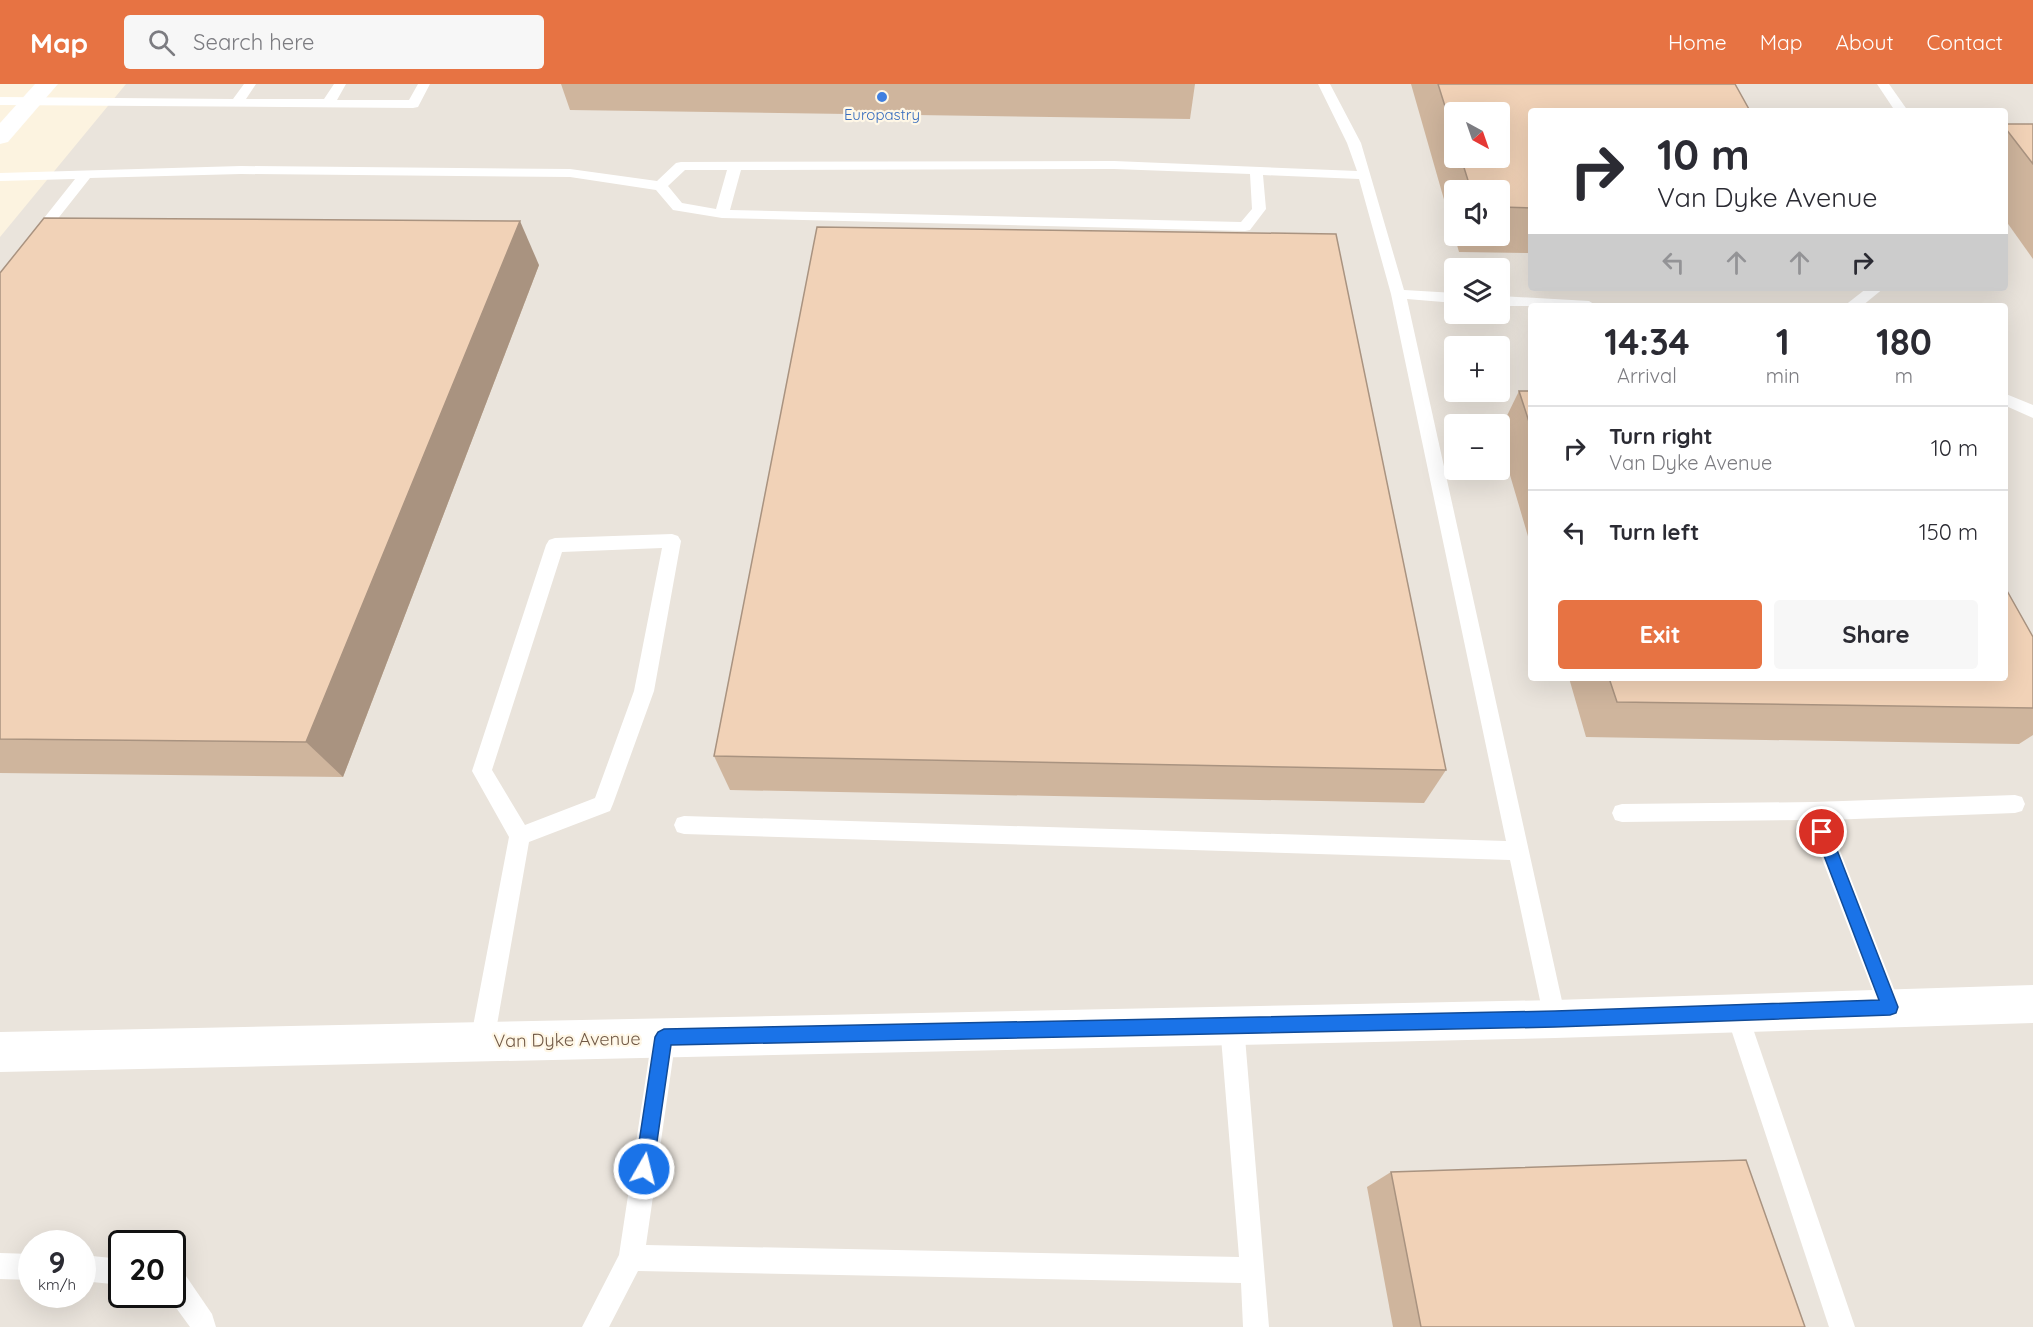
<!DOCTYPE html>
<html lang="en">
<head>
<meta charset="utf-8">
<style>
	:root { --surface:#fff; --page:#f7f7f7; --text:#2b2b33; --muted:#7c7c81; --line:#e1e1e2; --accent:#e77343 }
	body { margin:0; font-family:Quicksand,sans-serif; background:var(--page); color:var(--text); height:100vh; display:flex; flex-direction:column; font-size:22px; white-space:nowrap }
	* { box-sizing:border-box; margin:0 }
	p { font-size:20px; color:var(--muted) }
	.icon { flex:none; width:33px; height:33px; fill:none; stroke:currentColor; stroke-width:2; stroke-linecap:round; stroke-linejoin:round }
	.map { position:relative; flex:1; overflow:hidden }
	.details { position:absolute; left:1528px; top:219px; width:480px; height:378px; display:flex; flex-direction:column; background:var(--surface); border-radius:6px; box-shadow:0 6px 24px #0002 }
	.details>* { flex:none }
	.banner { position:absolute; left:1528px; top:24px; width:480px; height:183px; border-radius:6px; box-shadow:0 6px 24px #0002; background:#fff; color:var(--text); overflow:hidden }
	.needle { width:39px; rotate:140deg }
	.fabs { position:absolute; left:1444px; top:18px; display:grid; gap:12px }
	.fabs a { display:grid; place-items:center; width:66px; height:66px; border-radius:6px; background:var(--surface); box-shadow:0 6px 24px #0002; font-size:30px }
	.speed { position:absolute; left:18px; top:1146px; display:flex; gap:12px; font-size:30px; font-weight:700; text-align:center }
	.speed>* { display:grid; place-content:center; width:78px; height:78px; border-radius:50%; background:var(--surface); box-shadow:0 6px 24px #0002; line-height:1 }
	.speed small { font-size:15px; font-weight:400 }
	.speed .limit { border:3px solid #111; border-radius:9px; background:#fff; color:#111 }
	.pin { position:absolute; display:grid; place-items:center; width:51px; height:51px; color:#fff; margin:-26px; border:3px solid #fff; border-radius:50%; box-shadow:0 2px 6px #0007 }
	.me { position:absolute; width:66px; margin:-33px; rotate:8deg; stroke-linejoin:round; filter:drop-shadow(0 0 4px #0008) }
	.turn { display:flex; align-items:center; gap:21px; height:126px; padding:0 30px; font-size:27px }
	.turn .icon { width:78px; height:78px; stroke-width:2.5 }
	.turn b { display:block; font-size:42px; line-height:51px }
	.lanes { display:flex; align-items:center; height:57px; padding:0 30px; background:#0003; justify-content:center; gap:30px; direction:ltr }
	.lanes .off { opacity:.35 }
	.eta { display:flex; justify-content:space-evenly; align-items:center; height:102px; text-align:center }
	.eta b { font-size:36px; font-weight:800; line-height:42px }
	.cta { display:flex; gap:12px; margin-top:auto; padding:12px 30px }
	.cta a { flex:1; height:69px; border-radius:6px; background:var(--accent); color:#fff; font-size:24px; font-weight:800; line-height:69px; text-align:center }
	.cta a+a { background:var(--page); color:var(--text) }
	ul { padding:0; list-style:none }
	li { display:flex; align-items:center; gap:18px; height:84px; padding:0 30px; border-top:2px solid var(--line) }
	li div { flex:1 }
	li b { display:block; font-size:22px }
	li em { font-style:normal }
	header { display:flex; align-items:center; gap:36px; box-sizing:border-box; height:84px; padding:0 30px; background:var(--accent); color:#fff }
	header strong { font-size:28px }
	nav { display:flex; gap:33px; margin-inline-start:auto; font-size:21px }
	.search { width:420px; height:54px; background:var(--page); display:flex; align-items:center; gap:15px; box-sizing:border-box; padding:0 21px; border-radius:6px; color:var(--muted); font-size:22px }
	.map>svg:first-child { display:block }
	.industrial { fill:#eae4dc; fill-rule:evenodd }
	.lines { fill:none; stroke-linecap:round; stroke-linejoin:round }
	.service { fill:#fff; fill-rule:evenodd }
	.minor { fill:#fff; fill-rule:evenodd }
	.tertiary { fill:#fff; fill-rule:evenodd }
	.wall { fill:#cfb59d; fill-rule:evenodd }
	.shaded-wall { fill:#a99380 }
	.building { fill:#f1d2b7; stroke:#a99380; stroke-width:1.5 }
	.route { fill:#1a73e8; stroke:#114b97; stroke-width:1.5 }
	.shop-dot { fill:#3f7fe0; stroke:#fff7e6; stroke-width:2 }
	.labels { text-anchor:middle; stroke-width:4.5; stroke-linejoin:round; paint-order:stroke }
	.far-shop-label { font-size:15px; fill:#366cbe; stroke:#fff7e6 }
	.street-label { font-size:18px; fill:#725a47; stroke:#fff7e6 }
</style>
</head>
<body>
<header>
<strong>Map</strong>
<div class="search"><svg class="icon" aria-label="search" viewBox="0 0 24 24"><circle cx="10" cy="10" r="6"/><path d="M15 15l6 6"/></svg>Search here</div>
<nav><a>Home</a><a>Map</a><a>About</a><a>Contact</a></nav>
</header>
<div class="map">
<svg width="2033" height="1243" viewBox="0 0 2033 1243">
	<rect width="100%" height="100%" fill="#fcf3e0"/>
	<!-- industrial -->
	<path class="industrial" d="M126,0H2033V1243H0V153ZM1532,27H2006V204H1532ZM1455,28H1500V74H1455ZM1455,106H1500V152H1455ZM1455,184H1500V230H1455ZM1532,222H2006V594H1532ZM1455,262H1500V308H1455ZM1455,340H1500V386H1455ZM32,1160H82V1210H32ZM122,1160H172V1210H122Z"/>
	<g class="lines">
		<!-- service -->
		<g class="service">
			<polygon points="244,0 256,0 246,15 324,15 334,0 346,0 337,16 409,16 418,0 430,0 418,23 413,24 0,21 0,13 233,15"/>
			<path d="M1318,0H1330L1361,59L1404,206L1455,209V219L1407,215L1566,935L1563,943L1555,946L1547,943L1544,935L1510,776L684,750L677,748L674,741L677,734L684,732L1506,757L1391,210L1359,95L1263,91L1266,125L1250,146L1245,147L722,134L673,126L656,106L570,93L241,90L90,94L41,156L36,157L29,153L75,95L0,97V89L241,82L570,85L657,97L676,79L681,78L1114,77L1357,87L1347,59ZM1114,85L1250,90L1252,125L1241,138L730,126L741,86ZM685,86H727L716,125L682,119L668,102Z"/>
			<polygon points="1877,0 1889,0 1908,27 1895,27"/>
			<polygon points="1867,204 1884,204 1862,222 1844,222"/>
			<polygon points="1500,212 1589,217 1597,222 1500,222"/>
			<polygon points="2006,310 2033,321 2033,334 2006,322"/>
			<path d="M672,450L678,452L681,457L654,607L613,720L610,727L529,758L494,958L490,966L482,970L474,966L470,958L509,753L472,687L546,461L549,456L555,454ZM662,464L634,607L595,714L525,741L492,686L562,468Z"/>
			<polygon points="2015,711 2022,713 2025,720 2022,727 2015,729 1828,736 1901,923 1898,931 1890,934 1882,931 1807,736 1622,738 1615,736 1612,729 1615,722 1622,720 1814,718"/>
			<polygon points="1737,919 1745,922 1748,930 1855,1243 1829,1243 1726,930 1729,922"/>
			<polygon points="1232,929 1240,933 1244,941 1269,1243 1243,1243 1241,1199 638,1187 609,1243 582,1243 619,1171 652,953 656,945 664,941 672,945 676,953 646,1161 1239,1173 1220,941 1224,933"/>
			<polygon points="0,1169 32,1170 32,1196 0,1195"/>
			<polygon points="82,1171 122,1175 122,1201 82,1197"/>
			<polygon points="172,1187 186,1192 212,1230 216,1243 190,1243 166,1210 172,1210"/>
		</g>
		<!-- minor -->
		<polygon class="minor" points="2033,901 2033,939 1555,954 0,988 0,948 1555,916"/>
		<!-- tertiary -->
		<polygon class="tertiary" points="35,0 58,0 8,58 0,60 0,39"/>
	</g>
	<!-- wall -->
	<g class="wall">
		<polygon points="561,0 1195,0 1190,35 570,26"/>
		<path d="M1411,0H1735L1532,27V169L1459,168ZM1455,28L1500,74H1455ZM1455,106H1500V152H1455Z"/>
		<polygon points="2006,40 2033,40 2033,175 2006,137"/>
		<polygon points="539,181 343,693 0,689 0,189"/>
		<polygon points="1519,307 1532,307 1532,466 1500,357 1500,346"/>
		<polygon points="2033,553 2033,651 2019,660 1586,653 1569,594 2006,594"/>
		<polygon points="714,672 1446,686 1424,719 730,706"/>
		<polygon points="1391,1088 1805,1243 1393,1243 1367,1103"/>
	</g>
	<!-- shaded-wall -->
	<polygon class="shaded-wall" points="520,137 539,181 343,693 306,658"/>
	<!-- building -->
	<g class="building">
		<polygon points="1438,0 1735,0 1750,27 1532,27 1532,124 1500,123 1500,106 1471,106 1461,74 1500,74 1500,28 1455,28 1455,54"/>
		<polygon points="2006,40 2033,40 2033,80 2006,45"/>
		<polygon points="44,134 520,137 306,658 0,655 0,189"/>
		<polygon points="817,143 1336,150 1446,686 714,672"/>
		<polygon points="1519,307 1532,307 1532,347"/>
		<polygon points="2006,505 2033,553 2033,624 1617,618 1609,594 2006,594"/>
		<polygon points="1746,1076 1805,1243 1421,1243 1391,1088"/>
	</g>
	<!-- route -->
	<polygon class="route" points="1822,742 1827,744 1830,748 1898,923 1896,929 1890,931 1555,943 671,961 653,1085 650,1091 644,1094 638,1091 635,1085 655,953 658,948 664,945 1555,927 1879,916 1815,748 1817,744"/>
	<!-- markers -->
	<circle class="shop-dot" cx="882" cy="13" r="6"/>
	<g class="labels">
		<!-- far-shop labels -->
		<g class="far-shop-label">
			<text x="882" y="36">Europastry</text>
		</g>
		<!-- street labels -->
		<g class="street-label">
			<text transform="translate(567 956) rotate(-1)" y="6">Van Dyke Avenue</text>
		</g>
	</g>
</svg>
<div class="fabs">
<a><svg class="needle" viewBox="-14 -14 28 28"><path d="M0-13l5 13h-10z" fill="#e53935"/><path d="M0 13l5-13h-10z" fill="#7c7c81"/></svg></a>
<a><svg class="icon" aria-label="sound" viewBox="0 0 24 24"><path d="M4 9h4l5-4v14l-5-4H4zM17 9q2 3 0 6"/></svg></a>
<a><svg class="icon" aria-label="layers" viewBox="0 0 24 24"><path d="M12 4l9 5-9 5-9-5zM3 14l9 5 9-5"/></svg></a>
<a>+</a>
<a>−</a>
</div>
<div class="speed"><div>9<small>km/h</small></div><div class="limit">20</div></div>
<div class="pin" style="left:1822px;top:748px;background:#d93025"><svg class="icon" aria-label="arrive" viewBox="0 0 24 24"><path d="M6 21V4h12l-3 4 3 4H6"/></svg></div>
<svg class="me" style="left:644px;top:1085px" viewBox="-20 -20 40 40"><circle r="17" fill="#1a73e8" stroke="#fff" stroke-width="3"/><path d="M0-11L8 9 0 5-8 9z" fill="#fff"/></svg>
<div class="banner">
<div class="turn"><svg class="icon" aria-label="right" viewBox="0 0 24 24"><path d="M7 20v-9h11M14 6l5 5-5 5"/></svg><div><b>10 m</b>Van Dyke Avenue</div></div>
<div class="lanes"><svg class="icon off" aria-label="left" viewBox="0 0 24 24"><path d="M17 20v-9H6M10 6l-5 5 5 5"/></svg><svg class="icon off" aria-label="ahead" viewBox="0 0 24 24"><path d="M12 20V5M6 11l6-6 6 6"/></svg><svg class="icon off" aria-label="ahead" viewBox="0 0 24 24"><path d="M12 20V5M6 11l6-6 6 6"/></svg><svg class="icon" aria-label="right" viewBox="0 0 24 24"><path d="M7 20v-9h11M14 6l5 5-5 5"/></svg></div>
</div>
<section class="details">
<div class="eta">
<div><b>14:34</b><p>Arrival</p></div>
<div><b>1</b><p>min</p></div>
<div><b>180</b><p>m</p></div>
</div>
<ul>
<li><svg class="icon" aria-label="right" viewBox="0 0 24 24"><path d="M7 20v-9h11M14 6l5 5-5 5"/></svg><div><b>Turn right</b><p>Van Dyke Avenue</p></div><em>10 m</em></li>
<li><svg class="icon" aria-label="left" viewBox="0 0 24 24"><path d="M17 20v-9H6M10 6l-5 5 5 5"/></svg><div><b>Turn left</b></div><em>150 m</em></li>
</ul>
<div class="cta"><a>Exit</a><a>Share</a></div>
</section>
</div>
</body>
</html>
